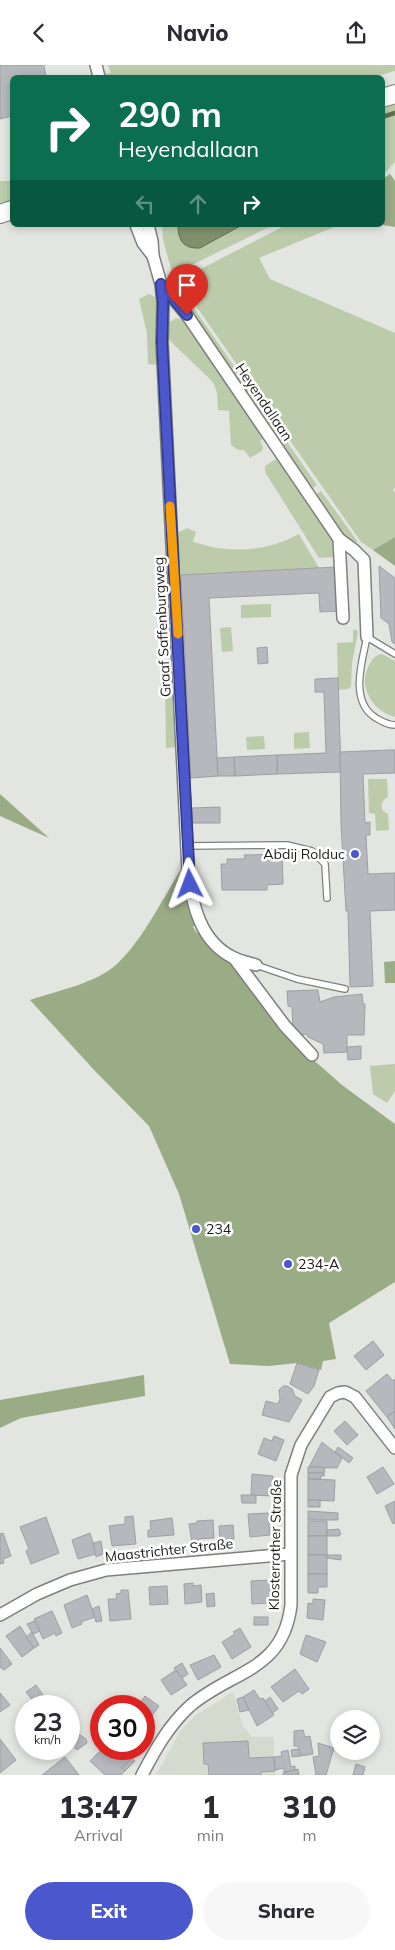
<!DOCTYPE html>
<html lang="en">
<head>
<meta charset="utf-8">
<style>
	:root { --surface:#fff; --page:#f7f7f7; --text:#2b2b33; --muted:#7c7c81; --accent:#4b58cd }
	body { margin:0; font-family:Mulish,sans-serif; background:var(--page); color:var(--text); height:100vh; display:flex; flex-direction:column; font-size:19px; white-space:nowrap }
	* { box-sizing:border-box; margin:0 }
	p { font-size:16px; color:var(--muted) }
	.icon { flex:none; width:28px; height:28px; fill:none; stroke:currentColor; stroke-width:2; stroke-linecap:round; stroke-linejoin:round }
	.map { position:relative; height:1710px; overflow:hidden }
	.details { display:flex; flex-direction:column; background:var(--surface); flex:1 }
	.details>* { flex:none }
	.banner { position:absolute; left:10px; top:10px; width:375px; height:152px; border-radius:8px; box-shadow:0 2px 8px #0003; background:#0b6e4f; color:#fff; overflow:hidden }
	.controls { position:absolute; left:330px; top:1645px; display:grid; gap:10px }
	.controls a { display:grid; place-items:center; width:50px; height:50px; border-radius:50%; background:var(--surface); box-shadow:0 2px 8px #0003; font-size:25px }
	.speed { position:absolute; left:15px; top:1630px; display:flex; gap:10px; font-size:25px; font-weight:700; text-align:center }
	.speed>* { display:grid; place-content:center; width:65px; height:65px; border-radius:50%; background:var(--surface); box-shadow:0 2px 8px #0003; line-height:1 }
	.speed small { font-size:12px; font-weight:400 }
	.speed .limit { border:8px solid #d22; background:#fff; color:#111 }
	.pin { position:absolute; display:grid; place-items:center; width:42px; height:42px; color:#fff; margin:-51px -21px; border-radius:50% 50% 50% 0; rotate:-45deg; box-shadow:0 0 5px #0007 }
	.pin .icon { rotate:45deg }
	.me { position:absolute; width:55px; margin:-28px; rotate:357deg; stroke-linejoin:round; filter:drop-shadow(0 0 4px #0008) }
	.turn { display:flex; align-items:center; gap:18px; height:105px; padding:0 25px; font-size:22px }
	.turn .icon { width:65px; height:65px; stroke-width:2.5 }
	.turn b { display:block; font-size:35px; line-height:42px }
	.lanes { display:flex; align-items:center; height:48px; padding:0 25px; background:#0003; justify-content:center; gap:25px; direction:ltr }
	.lanes .off { opacity:.35 }
	.eta { display:flex; justify-content:space-evenly; align-items:center; height:85px; text-align:center }
	.eta b { font-size:30px; font-weight:800; line-height:35px }
	.button { display:flex; gap:10px; margin-top:auto; padding:10px 25px }
	.button a { flex:1; height:58px; border-radius:30px; background:var(--accent); color:#fff; font-size:20px; font-weight:800; line-height:58px; text-align:center }
	.button a+a { background:var(--page); color:var(--text) }
	header { display:flex; justify-content:space-between; align-items:center; height:65px; padding:0 25px; background:var(--surface); font-size:22px; font-weight:800 }
	.map>svg:first-child { display:block }
	.built { fill:#d5dacf }
	.green { fill:#bcccab }
	.forest { fill:#9aac86 }
	.water { fill:#7f906b; stroke:#616d53 }
	.lines { fill:none; stroke-linecap:round; stroke-linejoin:round }
	.stream { stroke:#616d53; stroke-width:4.5 }
	.building { fill:#b7b8bd; stroke:#9d9fa3 }
	.lane-casing { stroke:#7e807c; stroke-width:8 }
	.street-casing { stroke:#7e807c; stroke-width:14 }
	.primary-casing { stroke:#7e807c; stroke-width:20 }
	.lane { stroke:#fff; stroke-width:5.5 }
	.street { stroke:#fff; stroke-width:11 }
	.primary { stroke:#fff; stroke-width:18 }
	.route-casing { stroke:#313985; stroke-width:12 }
	.route { stroke:#4b58cd; stroke-width:9 }
	.slow { stroke:#f59e0b; stroke-width:9 }
	.poi-dot { fill:#4b58cd; stroke:#fff; stroke-width:2 }
	.labels { text-anchor:middle; stroke-width:5; stroke-linejoin:round; paint-order:stroke }
	.street-label { font-size:14px; fill:#1c1c1b; stroke:#fff }
	.poi-label { font-size:14px; fill:#1c1c1b; stroke:#fff; text-anchor:start }
</style>
</head>
<body>
<header><svg class="icon" aria-label="back" viewBox="0 0 24 24"><path d="M15 5l-7 7 7 7"/></svg>Navio<svg class="icon" aria-label="share" viewBox="0 0 24 24"><path d="M12 15V3M7 8l5-5 5 5M5 13v7h14v-7"/></svg></header>
<div class="map">
<svg width="395" height="1710" viewBox="0 0 395 1710">
	<rect width="100%" height="100%" fill="#e3e5e0"/>
	<!-- built -->
	<polygon class="built" points="233,1627 243,1661 252,1672 274,1672 274,1699 276,1710 156,1710 181,1665 196,1650"/>
	<!-- green -->
	<g class="green">
		<polygon points="108,0 395,0 395,6 373,12 107,12 106,9 111,8"/>
		<polygon points="395,34 395,97 383,110 383,37"/>
		<polygon points="0,116 12,116 12,136 0,140"/>
		<polygon points="162,160 178,160 180,174 188,182 242,160 273,160 198,197 172,207 163,175"/>
		<polygon points="286,160 339,160 259,193 270,214 395,268 395,423 393,424 395,428 395,472 373,485 361,477 182,221 184,214 191,209"/>
		<polygon points="149,229 155,232 158,244 179,682 166,683 165,602 172,601 157,300 148,299 147,269 139,234"/>
		<polygon points="186,232 317,420 311,424 185,240 182,234"/>
		<polygon points="176,253 187,255 265,372 260,376 263,382 262,386 250,393 244,385 238,385 231,380 229,346 218,345 217,328 213,317 168,274 167,259"/>
		<polygon points="278,393 337,480 336,492 319,493 265,407 265,401"/>
		<polygon points="321,426 358,477 345,475 315,430"/>
		<path d="M187,463L196,467L193,476L194,477C229,489 266,487 299,469L319,503L181,510L177,468Z"/>
		<polygon points="271,539 271,552 241,553 241,540"/>
		<polygon points="231,562 233,586 222,587 220,563"/>
		<polygon points="353,565 356,565 358,567 352,598 351,622 348,624 338,625 337,578 353,577"/>
		<path d="M382,589L395,596V652C374,647 358,623 368,602C372,595 374,590 382,589Z"/>
		<polygon points="309,667 310,683 294,684 294,668"/>
		<polygon points="264,671 265,684 247,685 246,672"/>
		<path d="M368,714H387L388,732C382,735 380,741 383,746L388,749L389,765L376,766L375,749L369,748Z"/>
		<polygon points="395,999 395,1026 387,1038 373,1029 370,1001"/>
	</g>
	<!-- forest -->
	<g class="forest">
		<polygon points="390,109 395,116 395,162 383,160 383,114"/>
		<polygon points="395,472 395,501 373,485"/>
		<polygon points="0,729 49,773 0,751"/>
		<path d="M184,799L196,857L193,862L197,868H202L232,896L309,991L342,1020L395,1059V1217L329,1258L336,1294L323,1296L321,1305L297,1298L269,1301L230,1299L179,1129L149,1061L95,1006L30,935C56,926 98,918 118,898C142,876 166,828 184,799Z"/>
		<polygon points="395,896 395,918 385,918 384,897"/>
		<polygon points="144,1310 145,1331 21,1353 0,1363 0,1335"/>
	</g>
	<!-- water -->
	<path class="water" d="M178,160H242L200,183C183,184 178,175 178,160Z"/>
	<g class="lines">
		<!-- stream -->
		<polyline class="stream" points="382,52 395,48"/>
	</g>
	<!-- building -->
	<g class="building">
		<polygon points="0,0 44,0 46,12 12,12 12,51 0,54"/>
		<polygon points="379,501 395,513 395,579 392,577 389,559 381,553"/>
		<polygon points="336,502 338,546 320,547 319,528 209,533 218,711 191,713 181,510"/>
		<polygon points="267,582 268,598 258,599 257,583"/>
		<polygon points="338,613 341,707 277,709 277,690 326,688 324,627 315,627 315,614"/>
		<polygon points="389,685 395,685 395,708 363,709 365,758 370,757 370,770 366,770 368,809 395,808 395,845 370,846 373,921 350,922 348,846 346,846 341,759 340,687"/>
		<polygon points="277,690 277,709 235,711 234,692"/>
		<polygon points="234,692 235,711 218,711 217,693"/>
		<polygon points="220,742 220,758 193,758 192,743"/>
		<polygon points="282,789 283,819 267,820 267,825 222,825 221,799 227,799 227,794 245,794 244,790"/>
		<polygon points="318,925 320,937 334,932 362,929 363,939 365,939 364,970 347,970 347,987 324,988 323,979 308,972 307,969 298,970 293,964 292,942 288,941 287,926"/>
		<polygon points="361,981 361,994 348,995 347,982"/>
		<polygon points="373,1276 384,1290 366,1305 354,1291"/>
		<polygon points="297,1298 319,1305 314,1321 308,1329 290,1319"/>
		<polygon points="387,1309 393,1316 395,1314 395,1346 387,1352 366,1326"/>
		<polygon points="283,1321 287,1321 292,1324 295,1331 302,1335 289,1357 262,1350 266,1336 277,1339 280,1335 279,1325"/>
		<polygon points="395,1346 395,1364 387,1352"/>
		<polygon points="345,1356 358,1370 347,1380 334,1366"/>
		<polygon points="274,1371 284,1375 276,1396 258,1389 264,1373 272,1376"/>
		<polygon points="322,1377 342,1393 337,1403 309,1402"/>
		<polygon points="338,1382 353,1393 349,1398 335,1387"/>
		<polygon points="308,1402 322,1402 325,1403 324,1408 308,1408"/>
		<polygon points="383,1402 394,1419 377,1429 367,1412"/>
		<polygon points="308,1408 324,1408 324,1411 320,1411 321,1414 308,1414"/>
		<polygon points="252,1409 273,1411 272,1431 251,1430"/>
		<polygon points="308,1414 335,1415 334,1436 308,1435"/>
		<polygon points="241,1430 256,1430 256,1438 242,1438"/>
		<rect x="308" y="1435" width="12" height="7"/>
		<polygon points="395,1436 395,1458 393,1459 385,1441"/>
		<polygon points="308,1446 338,1448 338,1455 308,1455"/>
		<polygon points="268,1448 270,1470 250,1472 248,1449"/>
		<polygon points="133,1451 136,1479 112,1481 109,1461 125,1459 125,1452"/>
		<polygon points="46,1452 59,1488 31,1499 26,1486 29,1484 20,1462"/>
		<polygon points="172,1453 174,1470 148,1472 148,1465 151,1465 150,1456"/>
		<polygon points="213,1455 214,1473 198,1474 199,1478 192,1478 189,1459 197,1458 197,1456"/>
		<rect x="308" y="1456" width="19" height="15"/>
		<polygon points="233,1460 234,1474 220,1475 219,1461"/>
		<polygon points="339,1464 341,1469 339,1471 327,1471 327,1465"/>
		<polygon points="3,1468 11,1491 3,1494 4,1498 0,1499 0,1469"/>
		<polygon points="90,1468 96,1489 78,1494 72,1475"/>
		<rect x="308" y="1471" width="19" height="19"/>
		<polygon points="101,1476 103,1489 96,1492 93,1478"/>
		<rect x="308" y="1490" width="19" height="19"/>
		<polygon points="327,1490 341,1490 341,1495 327,1493"/>
		<polygon points="308,1509 327,1509 327,1522 318,1522 318,1528 308,1528"/>
		<polygon points="270,1515 271,1538 252,1539 251,1516"/>
		<polygon points="193,1518 193,1521 201,1520 202,1537 185,1539 184,1519"/>
		<polygon points="167,1521 168,1539 150,1540 149,1522"/>
		<polygon points="121,1525 128,1525 131,1554 110,1556 108,1534 117,1534 116,1529 121,1528"/>
		<polygon points="214,1528 215,1541 207,1542 206,1529"/>
		<polygon points="87,1530 95,1552 81,1557 82,1559 72,1563 64,1540"/>
		<polygon points="313,1534 325,1535 323,1555 307,1553 308,1538 313,1539"/>
		<polygon points="99,1541 102,1556 96,1557 92,1544"/>
		<polygon points="52,1546 62,1568 56,1571 55,1568 43,1574 34,1554"/>
		<rect x="254" y="1552" width="14" height="8"/>
		<polygon points="35,1556 40,1566 33,1569 27,1559"/>
		<polygon points="20,1561 34,1583 22,1592 6,1571"/>
		<polygon points="240,1563 251,1582 232,1594 222,1577 235,1569 233,1567"/>
		<polygon points="32,1567 39,1580 34,1583 26,1572"/>
		<polygon points="306,1570 326,1577 317,1597 300,1589"/>
		<polygon points="0,1583 12,1599 4,1605 0,1602"/>
		<polygon points="214,1590 221,1602 198,1615 190,1600"/>
		<polygon points="182,1598 188,1609 182,1613 174,1603"/>
		<polygon points="295,1604 309,1624 302,1629 299,1626 283,1637 271,1622"/>
		<polygon points="176,1605 187,1620 171,1630 161,1615"/>
		<polygon points="36,1620 51,1641 37,1641 26,1627"/>
		<polygon points="254,1625 260,1634 263,1633 274,1650 257,1661 243,1632"/>
		<polygon points="0,1628 10,1640 0,1647"/>
		<polygon points="145,1631 159,1641 146,1659 144,1658 144,1641 138,1641"/>
		<polygon points="243,1632 249,1645 240,1647 237,1634"/>
		<polygon points="270,1632 278,1644 272,1648 265,1636"/>
		<polygon points="128,1633 130,1636 137,1641 123,1641"/>
		<polygon points="101,1661 101,1680 91,1670"/>
		<polygon points="71,1664 86,1674 87,1678 77,1685 69,1677 69,1665 70,1667"/>
		<polygon points="303,1665 305,1672 310,1671 313,1689 300,1691 298,1681 294,1681 294,1666"/>
		<polygon points="0,1674 16,1695 0,1708"/>
		<polygon points="248,1676 249,1693 274,1692 275,1706 261,1707 261,1710 209,1710 208,1699 204,1699 203,1678"/>
		<polygon points="318,1678 334,1683 326,1710 316,1710 313,1692 319,1691"/>
		<polygon points="102,1684 121,1684 132,1693 122,1703 125,1706 121,1710 105,1710 90,1696"/>
		<polygon points="299,1684 300,1691 292,1692 291,1685"/>
		<polygon points="288,1685 291,1702 295,1701 295,1705 284,1707 284,1703 275,1705 274,1692 282,1691 281,1687"/>
		<polygon points="65,1692 79,1710 42,1710"/>
		<polygon points="132,1693 135,1696 125,1706 122,1703"/>
		<polygon points="356,1699 365,1702 363,1710 353,1710"/>
		<polygon points="298,1704 299,1710 283,1710 283,1708"/>
	</g>
	<g class="lines">
		<defs>
			<g id="lane">
				<path d="M395,589L367,572C362,596 349,637 376,653C383,657 388,660 395,660"/>
				<polyline points="188,781 287,780 312,786 325,799 327,833"/>
				<polyline points="256,900 297,914 345,924"/>
			</g>
			<g id="street">
				<polyline points="96,0 99,12"/>
				<polyline points="136,160 143,178 153,191"/>
				<path d="M148,160L152,176L153,191L161,219L163,238L162,277L188,806C192,839 200,877 234,893C240,896 249,898 256,900"/>
				<polyline points="161,219 187,250 339,474 354,485 364,495 367,572"/>
				<polyline points="339,474 343,553"/>
				<polyline points="234,893 285,961 312,990"/>
				<polyline points="0,1550 37,1529 70,1515 106,1505 290,1489"/>
				<path d="M142,1710C155,1685 169,1660 190,1641C232,1605 283,1607 291,1540V1410L301,1380L330,1332L338,1328L345,1327L355,1332L395,1383"/>
			</g>
			<g id="primary">
				<polyline points="382,33 395,29"/>
				<polyline points="0,149 12,145"/>
			</g>
		</defs>
		<!-- lane casing -->
		<use href="#lane" class="lane-casing"/>
		<!-- street casing -->
		<use href="#street" class="street-casing"/>
		<!-- primary casing -->
		<use href="#primary" class="primary-casing"/>
		<!-- lane -->
		<use href="#lane" class="lane"/>
		<!-- street -->
		<use href="#street" class="street"/>
		<!-- primary -->
		<use href="#primary" class="primary"/>
	</g>
	<g class="lines">
		<defs>
			<polyline id="route" points="187,250 161,219 163,238 162,277 190,819"/>
		</defs>
		<!-- route casing -->
		<use href="#route" class="route-casing"/>
		<!-- route -->
		<use href="#route" class="route"/>
		<!-- slow -->
		<polyline class="slow" points="170,441 178,569"/>
	</g>
	<!-- markers -->
	<g class="poi-dot">
		<circle cx="355" cy="789" r="5"/>
		<circle cx="196" cy="1164" r="5"/>
		<circle cx="288" cy="1199" r="5"/>
	</g>
	<g class="labels">
		<!-- street labels -->
		<g class="street-label">
			<text transform="translate(264 337) rotate(56)" y="5">Heyendallaan</text>
			<text transform="translate(162 562) rotate(-93)" y="5">Graaf Saffenburgweg</text>
			<text transform="translate(275 1480) rotate(-89)" y="5">Klosterrather Straße</text>
			<text transform="translate(169 1485) rotate(-6)" y="5">Maastrichter Straße</text>
		</g>
		<!-- poi labels -->
		<g class="poi-label">
			<text x="345" y="794" text-anchor="end">Abdij Rolduc</text>
			<text x="206" y="1169">234</text>
			<text x="298" y="1204">234-A</text>
		</g>
	</g>
</svg>
<div class="controls">
<a><svg class="icon" aria-label="layers" viewBox="0 0 24 24"><path d="M12 4l9 5-9 5-9-5zM3 14l9 5 9-5"/></svg></a>
</div>
<div class="speed"><div>23<small>km/h</small></div><div class="limit">30</div></div>
<div class="pin" style="left:187px;top:250px;background:#d93025"><svg class="icon" aria-label="arrive" viewBox="0 0 24 24"><path d="M6 21V4h12l-3 4 3 4H6"/></svg></div>
<svg class="me" style="left:190px;top:819px" viewBox="-20 -20 40 40"><path d="M0-17L14 15 0 8-14 15z" fill="#4b58cd" stroke="#fff" stroke-width="4"/></svg>
<div class="banner">
<div class="turn"><svg class="icon" aria-label="right" viewBox="0 0 24 24"><path d="M7 20v-9h11M14 6l5 5-5 5"/></svg><div><b>290 m</b>Heyendallaan</div></div>
<div class="lanes"><svg class="icon off" aria-label="left" viewBox="0 0 24 24"><path d="M17 20v-9H6M10 6l-5 5 5 5"/></svg><svg class="icon off" aria-label="ahead" viewBox="0 0 24 24"><path d="M12 20V5M6 11l6-6 6 6"/></svg><svg class="icon" aria-label="right" viewBox="0 0 24 24"><path d="M7 20v-9h11M14 6l5 5-5 5"/></svg></div>
</div>
</div>
<section class="details">
<div class="eta">
<div><b>13:47</b><p>Arrival</p></div>
<div><b>1</b><p>min</p></div>
<div><b>310</b><p>m</p></div>
</div>
<div class="button"><a>Exit</a><a>Share</a></div>
</section>
</body>
</html>
